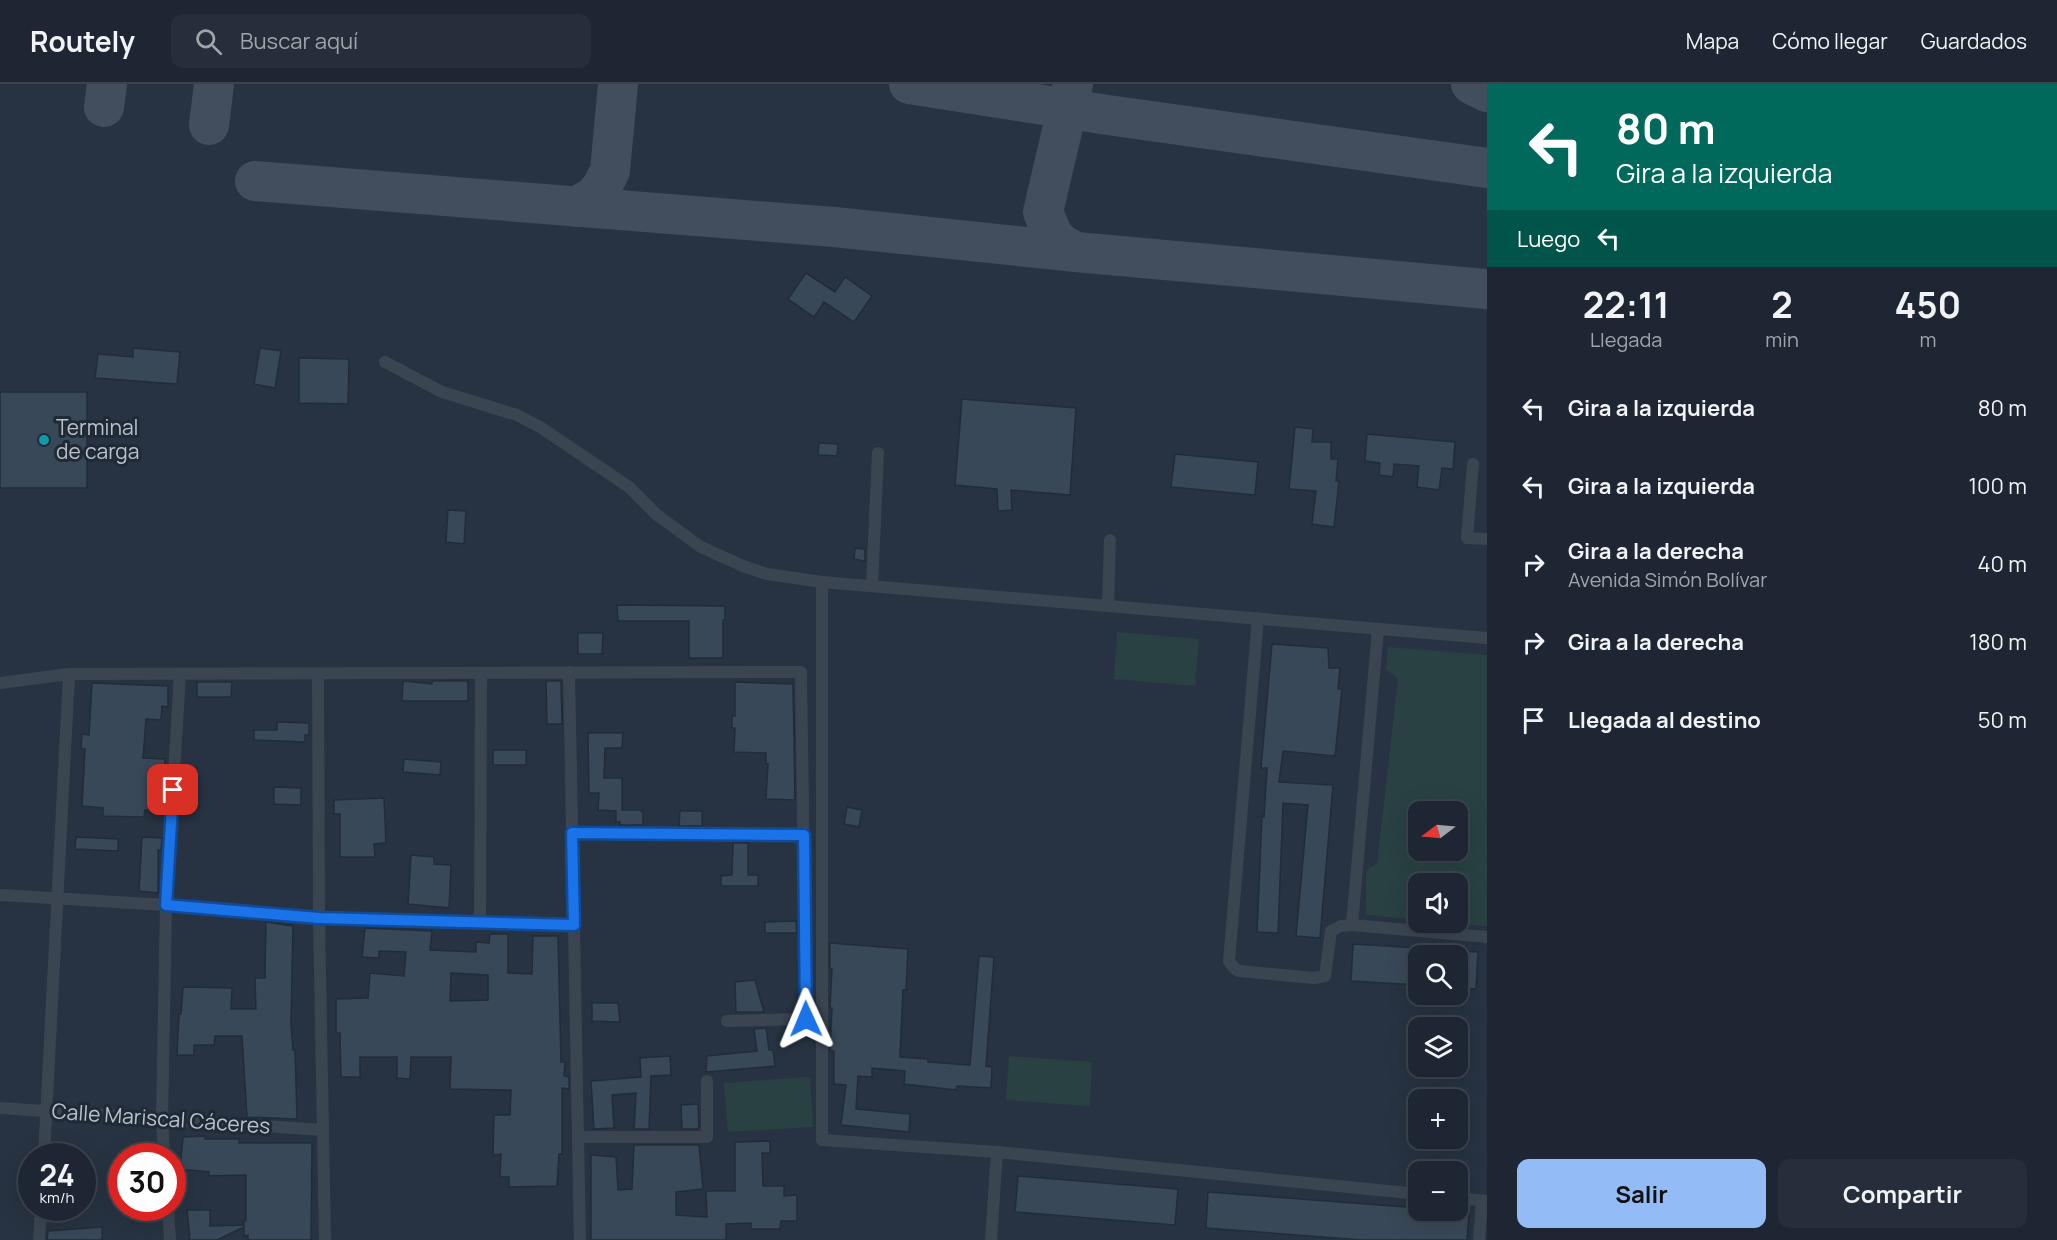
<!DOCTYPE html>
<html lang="es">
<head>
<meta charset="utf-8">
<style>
	:root { --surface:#1d2632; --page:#252e3a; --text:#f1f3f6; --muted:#a0a5ac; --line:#3b434d; --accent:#93bcf6 }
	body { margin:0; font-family:Manrope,sans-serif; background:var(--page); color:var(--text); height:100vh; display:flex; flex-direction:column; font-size:22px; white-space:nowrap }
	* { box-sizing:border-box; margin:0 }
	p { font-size:20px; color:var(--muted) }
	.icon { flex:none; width:33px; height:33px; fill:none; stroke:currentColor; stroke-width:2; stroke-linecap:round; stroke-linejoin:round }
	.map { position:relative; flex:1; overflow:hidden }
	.sheet { display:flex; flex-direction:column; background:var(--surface); width:570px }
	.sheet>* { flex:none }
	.top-card { background:#00695c; color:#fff; overflow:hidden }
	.needle { width:39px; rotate:254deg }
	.controls { position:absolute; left:1408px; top:717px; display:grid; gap:12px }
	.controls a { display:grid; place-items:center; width:60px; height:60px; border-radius:12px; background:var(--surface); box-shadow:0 6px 24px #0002,0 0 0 2px var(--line); font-size:30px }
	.speed { position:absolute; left:18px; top:1059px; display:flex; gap:12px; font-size:30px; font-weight:700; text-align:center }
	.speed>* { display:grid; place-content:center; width:78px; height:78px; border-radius:50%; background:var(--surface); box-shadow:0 6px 24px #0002,0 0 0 2px var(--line); line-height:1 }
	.speed small { font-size:15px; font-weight:400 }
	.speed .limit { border:9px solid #d22; background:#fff; color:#111 }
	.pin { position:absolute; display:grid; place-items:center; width:51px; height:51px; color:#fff; margin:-26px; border-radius:12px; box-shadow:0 3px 9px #0006 }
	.me { position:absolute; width:66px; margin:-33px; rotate:359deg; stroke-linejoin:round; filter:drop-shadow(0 0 4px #0008) }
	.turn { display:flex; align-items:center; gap:21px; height:126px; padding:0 30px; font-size:27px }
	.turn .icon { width:78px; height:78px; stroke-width:2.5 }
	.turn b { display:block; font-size:42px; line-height:51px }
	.then { display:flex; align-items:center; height:57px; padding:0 30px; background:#0003; gap:12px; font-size:22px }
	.eta { display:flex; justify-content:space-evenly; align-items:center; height:102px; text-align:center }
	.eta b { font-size:36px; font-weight:700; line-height:42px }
	.cta { display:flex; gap:12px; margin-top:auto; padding:12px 30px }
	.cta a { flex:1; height:69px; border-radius:12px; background:var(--accent); color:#111; font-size:24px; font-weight:700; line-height:69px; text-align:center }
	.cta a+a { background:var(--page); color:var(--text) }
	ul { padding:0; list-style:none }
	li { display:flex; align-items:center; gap:18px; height:78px; padding:0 30px }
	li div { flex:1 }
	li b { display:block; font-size:22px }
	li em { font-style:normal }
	header { display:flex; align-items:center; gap:36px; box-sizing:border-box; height:84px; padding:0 30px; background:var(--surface); border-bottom:2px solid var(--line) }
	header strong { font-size:28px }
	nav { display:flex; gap:33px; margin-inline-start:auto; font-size:21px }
	.search { width:420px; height:54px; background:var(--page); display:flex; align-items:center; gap:15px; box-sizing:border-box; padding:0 21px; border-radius:12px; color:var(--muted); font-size:22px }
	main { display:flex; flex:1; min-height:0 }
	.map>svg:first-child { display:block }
	.green { fill:#294143; fill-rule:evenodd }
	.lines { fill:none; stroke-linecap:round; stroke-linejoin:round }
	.taxiway { stroke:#424e5d; stroke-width:40 }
	.building { fill:#394858; stroke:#222c39; stroke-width:1.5; fill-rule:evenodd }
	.minor { stroke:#3b4552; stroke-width:12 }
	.route-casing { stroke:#114b97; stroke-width:15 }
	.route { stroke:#1a73e8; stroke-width:10 }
	.culture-dot { fill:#0f9aa8; stroke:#202a37; stroke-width:2 }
	.labels { text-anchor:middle; stroke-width:6; stroke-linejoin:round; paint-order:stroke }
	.poi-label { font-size:21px; fill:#b8c0cc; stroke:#202a37; text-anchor:start }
	.street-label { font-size:21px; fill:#b8c0cc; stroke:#202a37 }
</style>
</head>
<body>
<header>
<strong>Routely</strong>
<div class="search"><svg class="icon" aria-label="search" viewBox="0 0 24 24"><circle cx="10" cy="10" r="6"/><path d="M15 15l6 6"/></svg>Buscar aquí</div>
<nav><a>Mapa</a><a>Cómo llegar</a><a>Guardados</a></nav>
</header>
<main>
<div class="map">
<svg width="1487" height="1156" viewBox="0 0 1487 1156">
	<rect width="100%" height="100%" fill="#273342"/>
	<!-- green -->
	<g class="green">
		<polygon points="1117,548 1199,555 1195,602 1114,595"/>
		<path d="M1388,563L1487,571V842L1447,839L1458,838V800H1419V836L1366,831V787L1377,779L1398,595L1386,585ZM1419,728H1458V766H1419Z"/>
		<polygon points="1009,972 1092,978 1090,1022 1006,1016"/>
		<polygon points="810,993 813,1043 728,1048 724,999"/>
	</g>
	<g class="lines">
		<!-- taxiway -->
		<g class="taxiway">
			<polyline points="909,0 1108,31 1487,84"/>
			<polyline points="1073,0 1043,128 1053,152 1063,161 1076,168"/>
			<polyline points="1471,0 1487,8"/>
			<polyline points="104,23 107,0"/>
			<polyline points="209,41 214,0"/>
			<polyline points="255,97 834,143 1076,168 1487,205"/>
			<polyline points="576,123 593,113 601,104 610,87 618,0"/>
		</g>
	</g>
	<!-- building -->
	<g class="building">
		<polygon points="806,189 835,208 845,193 872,212 854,238 824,218 814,233 788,215"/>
		<polygon points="133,264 180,268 177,300 95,294 98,270 133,273"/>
		<polygon points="260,264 281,267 275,304 254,300"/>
		<polygon points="299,274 349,275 348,320 299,319"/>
		<rect x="0" y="308" width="87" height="96"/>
		<polygon points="962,315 1076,324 1070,411 1011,406 1012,426 998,427 997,405 955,401"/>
		<polygon points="1295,343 1313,345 1312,358 1331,358 1331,375 1338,375 1336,397 1339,397 1334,443 1312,440 1316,407 1289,405"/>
		<polygon points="1367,350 1455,358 1453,385 1442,384 1439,406 1417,403 1419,382 1394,380 1393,393 1379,391 1380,379 1365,377"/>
		<polygon points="819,359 838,360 837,372 818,371"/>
		<polygon points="1175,370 1258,378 1255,411 1171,403"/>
		<polygon points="448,426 466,427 464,460 446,458"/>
		<polygon points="855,464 865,465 865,477 854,475"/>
		<polygon points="617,521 725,522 725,536 723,536 723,574 689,574 689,537 618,537"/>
		<polygon points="578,549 603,549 602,570 578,570"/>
		<polygon points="1272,560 1328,564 1329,584 1340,584 1338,605 1342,605 1335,672 1283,667 1279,698 1333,701 1320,854 1296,852 1308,721 1283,719 1278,849 1257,848 1262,732 1264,733 1267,684 1261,684"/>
		<polygon points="403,597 432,600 432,597 468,597 468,617 402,617"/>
		<polygon points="546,597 561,597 562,640 547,640"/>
		<polygon points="197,598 232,598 231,613 197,613"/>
		<polygon points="735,598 793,600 795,716 766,715 768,680 766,680 766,669 734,668 735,644 732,644 732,632 735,632"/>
		<polygon points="92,599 168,602 168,623 162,622 161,636 146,635 143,674 165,675 162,727 145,726 144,733 103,732 103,724 82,722 85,665 81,664 82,650 89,651"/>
		<polygon points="277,638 309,639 309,651 305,651 305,658 254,656 254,646 277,646"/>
		<polygon points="588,649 623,649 622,664 605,664 604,694 622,694 622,726 640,726 643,729 643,741 620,741 620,738 616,738 616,727 598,726 599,709 589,709"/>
		<rect x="493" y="666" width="33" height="15"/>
		<polygon points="404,675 441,678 440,691 403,688"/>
		<polygon points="274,703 301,704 301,721 274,720"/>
		<polygon points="384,714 386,759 374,760 375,773 340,773 340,730 334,730 334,716"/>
		<polygon points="847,723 862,726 859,743 844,740"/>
		<polygon points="680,727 702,727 702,742 679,742"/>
		<polygon points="76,753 118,755 118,767 75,765"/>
		<polygon points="142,753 162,754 161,766 158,766 158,809 139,807"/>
		<polygon points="733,759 748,759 748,791 758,791 758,802 721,802 721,792 732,791"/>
		<polygon points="411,771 434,773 434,780 451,781 449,824 408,820"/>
		<polygon points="796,837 797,849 765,849 765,838"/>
		<polygon points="266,838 293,842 291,940 293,966 295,966 297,1035 247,1033 242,952 215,952 214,961 194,961 194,971 177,971 179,930 181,930 183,903 232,904 231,925 256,925 255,894 265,894"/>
		<path d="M365,844L432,847L430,866L476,868V858L489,859L490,850H508V889L532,890L533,852H558L561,978H565L564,992L569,993V1005L562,1004V1070H559L557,1102L509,1103V1093H500L501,1070L493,1071L494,1031H510L511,1006L450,1005L451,973H411L410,995L397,994V973H360V993H341L340,949H336V915L368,914L370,889L404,892L406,868L379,867V874L362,873ZM451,889L488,891V916L450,917Z"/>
		<polygon points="830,859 908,865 906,906 903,906 900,973 928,975 928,978 970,981 979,872 994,873 986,982 992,983 991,1004 957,1002 956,1006 904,1000 905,987 872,984 872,993 858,992 856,1025 910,1030 909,1048 841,1041 846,1001 834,1000 834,967 830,966 832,924 830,924 832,885 830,885"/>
		<polygon points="1353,860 1419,864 1419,901 1351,897"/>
		<polygon points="1458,867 1478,868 1476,905 1458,904"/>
		<polygon points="755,896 764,928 736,928 735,898"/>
		<polygon points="592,919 618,919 620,938 592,937"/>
		<polygon points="766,944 769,966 773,966 775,982 706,988 707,972 757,967 754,945"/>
		<polygon points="670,972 671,991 651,992 649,1045 634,1045 636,1009 612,1011 614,1044 594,1045 591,997 641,993 640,974"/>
		<polygon points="698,1020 699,1043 697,1045 682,1045 681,1021"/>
		<polygon points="205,1052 205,1055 239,1055 239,1059 312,1059 311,1156 248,1156 248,1151 244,1152 244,1143 217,1156 190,1156 187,1126 210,1126 210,1142 244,1141 244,1137 246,1137 246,1091 209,1092 209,1088 180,1085 183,1053"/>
		<polygon points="770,1057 770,1069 762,1069 763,1102 784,1102 784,1112 797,1111 797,1137 781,1137 780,1145 751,1145 751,1139 726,1140 726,1156 591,1156 591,1071 616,1073 618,1106 632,1105 634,1061 699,1061 703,1105 676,1108 676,1131 707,1133 706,1107 735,1107 735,1058"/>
		<polygon points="1018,1092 1178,1105 1175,1141 1015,1128"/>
		<polygon points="1208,1108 1419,1124 1419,1126 1469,1128 1467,1156 1362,1156 1206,1144"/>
		<polygon points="102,1143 102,1156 47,1156 48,1147"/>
	</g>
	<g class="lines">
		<!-- minor -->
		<g class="minor">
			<polyline points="385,278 442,308 517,331 540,343 629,403 657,431 701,463 743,482 767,490 822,498 1487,554"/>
			<polyline points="1473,380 1467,454 1487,455"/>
			<polyline points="822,498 822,1056 997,1068 1419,1110"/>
			<polyline points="872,502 878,369"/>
			<polyline points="1108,521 1110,456"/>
			<polyline points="1258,534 1229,877 1234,884 1239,887 1314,894 1325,892 1331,847 1341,842 1352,841 1487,853"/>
			<polyline points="569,588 580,1156"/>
			<polyline points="318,590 319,834 325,1156"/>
			<polyline points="0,599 69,590 801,588 806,935 727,937"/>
			<polyline points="572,749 804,751"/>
			<polyline points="0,811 166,821 319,834 574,841"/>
			<polyline points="480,840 481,589"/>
			<polyline points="1352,841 1378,545"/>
			<polyline points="0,1024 323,1046"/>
			<polyline points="578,1053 707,1053 707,997"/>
			<polyline points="44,1072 69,590"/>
			<polyline points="164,1072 162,1035 166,821 180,590"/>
			<polyline points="1458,1114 1487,1117"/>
			<polyline points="168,1124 170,1156"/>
			<polyline points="39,1156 41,1124"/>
			<polyline points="991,1156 997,1068"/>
			<polyline points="1479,1156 1482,1117"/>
		</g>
	</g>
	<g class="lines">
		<defs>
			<polyline id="route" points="173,706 166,821 319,834 574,841 572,749 804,751 806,935"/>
		</defs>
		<!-- route casing -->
		<use href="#route" class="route-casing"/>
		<!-- route -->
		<use href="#route" class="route"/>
	</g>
	<!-- markers -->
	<circle class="culture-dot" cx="44" cy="356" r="6"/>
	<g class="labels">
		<!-- poi labels -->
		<g class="poi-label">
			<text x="56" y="351">Terminal<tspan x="56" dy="24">de carga</tspan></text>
		</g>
		<!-- street labels -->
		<g class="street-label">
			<text transform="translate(161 1035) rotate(4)" y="7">Calle Mariscal Cáceres</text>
		</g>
	</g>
</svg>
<div class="controls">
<a><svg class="needle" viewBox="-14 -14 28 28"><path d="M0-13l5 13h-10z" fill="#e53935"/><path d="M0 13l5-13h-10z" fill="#a0a5ac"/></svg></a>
<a><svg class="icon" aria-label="sound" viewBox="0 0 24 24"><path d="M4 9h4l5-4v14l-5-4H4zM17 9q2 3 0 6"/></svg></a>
<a><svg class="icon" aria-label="search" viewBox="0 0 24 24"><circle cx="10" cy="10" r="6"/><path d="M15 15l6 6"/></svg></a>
<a><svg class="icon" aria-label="layers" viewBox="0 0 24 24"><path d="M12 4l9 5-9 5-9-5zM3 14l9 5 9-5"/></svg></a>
<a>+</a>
<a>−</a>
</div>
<div class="speed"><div>24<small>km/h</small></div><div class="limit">30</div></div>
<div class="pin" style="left:173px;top:706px;background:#d93025"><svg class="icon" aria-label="arrive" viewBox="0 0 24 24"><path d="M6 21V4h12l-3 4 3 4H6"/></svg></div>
<svg class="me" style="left:806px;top:935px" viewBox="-20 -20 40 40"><path d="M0-17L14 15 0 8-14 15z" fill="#1a73e8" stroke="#fff" stroke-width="4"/></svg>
</div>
<section class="sheet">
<div class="top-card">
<div class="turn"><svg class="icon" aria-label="left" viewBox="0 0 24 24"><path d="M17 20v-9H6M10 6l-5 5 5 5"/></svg><div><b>80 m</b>Gira a la izquierda</div></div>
<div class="then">Luego<svg class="icon" aria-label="left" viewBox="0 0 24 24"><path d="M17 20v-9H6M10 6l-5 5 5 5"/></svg></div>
</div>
<div class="eta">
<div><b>22:11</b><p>Llegada</p></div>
<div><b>2</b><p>min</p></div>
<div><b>450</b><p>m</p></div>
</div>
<ul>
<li><svg class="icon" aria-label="left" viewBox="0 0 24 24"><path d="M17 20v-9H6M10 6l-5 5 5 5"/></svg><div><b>Gira a la izquierda</b></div><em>80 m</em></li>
<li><svg class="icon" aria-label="left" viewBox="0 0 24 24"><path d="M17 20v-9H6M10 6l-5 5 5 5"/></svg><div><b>Gira a la izquierda</b></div><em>100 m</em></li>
<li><svg class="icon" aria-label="right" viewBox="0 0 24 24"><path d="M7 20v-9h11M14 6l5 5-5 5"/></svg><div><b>Gira a la derecha</b><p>Avenida Simón Bolívar</p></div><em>40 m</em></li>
<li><svg class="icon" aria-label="right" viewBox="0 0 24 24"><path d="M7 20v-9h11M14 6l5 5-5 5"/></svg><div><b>Gira a la derecha</b></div><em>180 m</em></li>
<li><svg class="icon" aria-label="arrive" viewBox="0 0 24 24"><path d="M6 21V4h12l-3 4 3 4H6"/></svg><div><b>Llegada al destino</b></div><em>50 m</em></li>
</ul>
<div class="cta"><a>Salir</a><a>Compartir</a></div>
</section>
</main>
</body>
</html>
